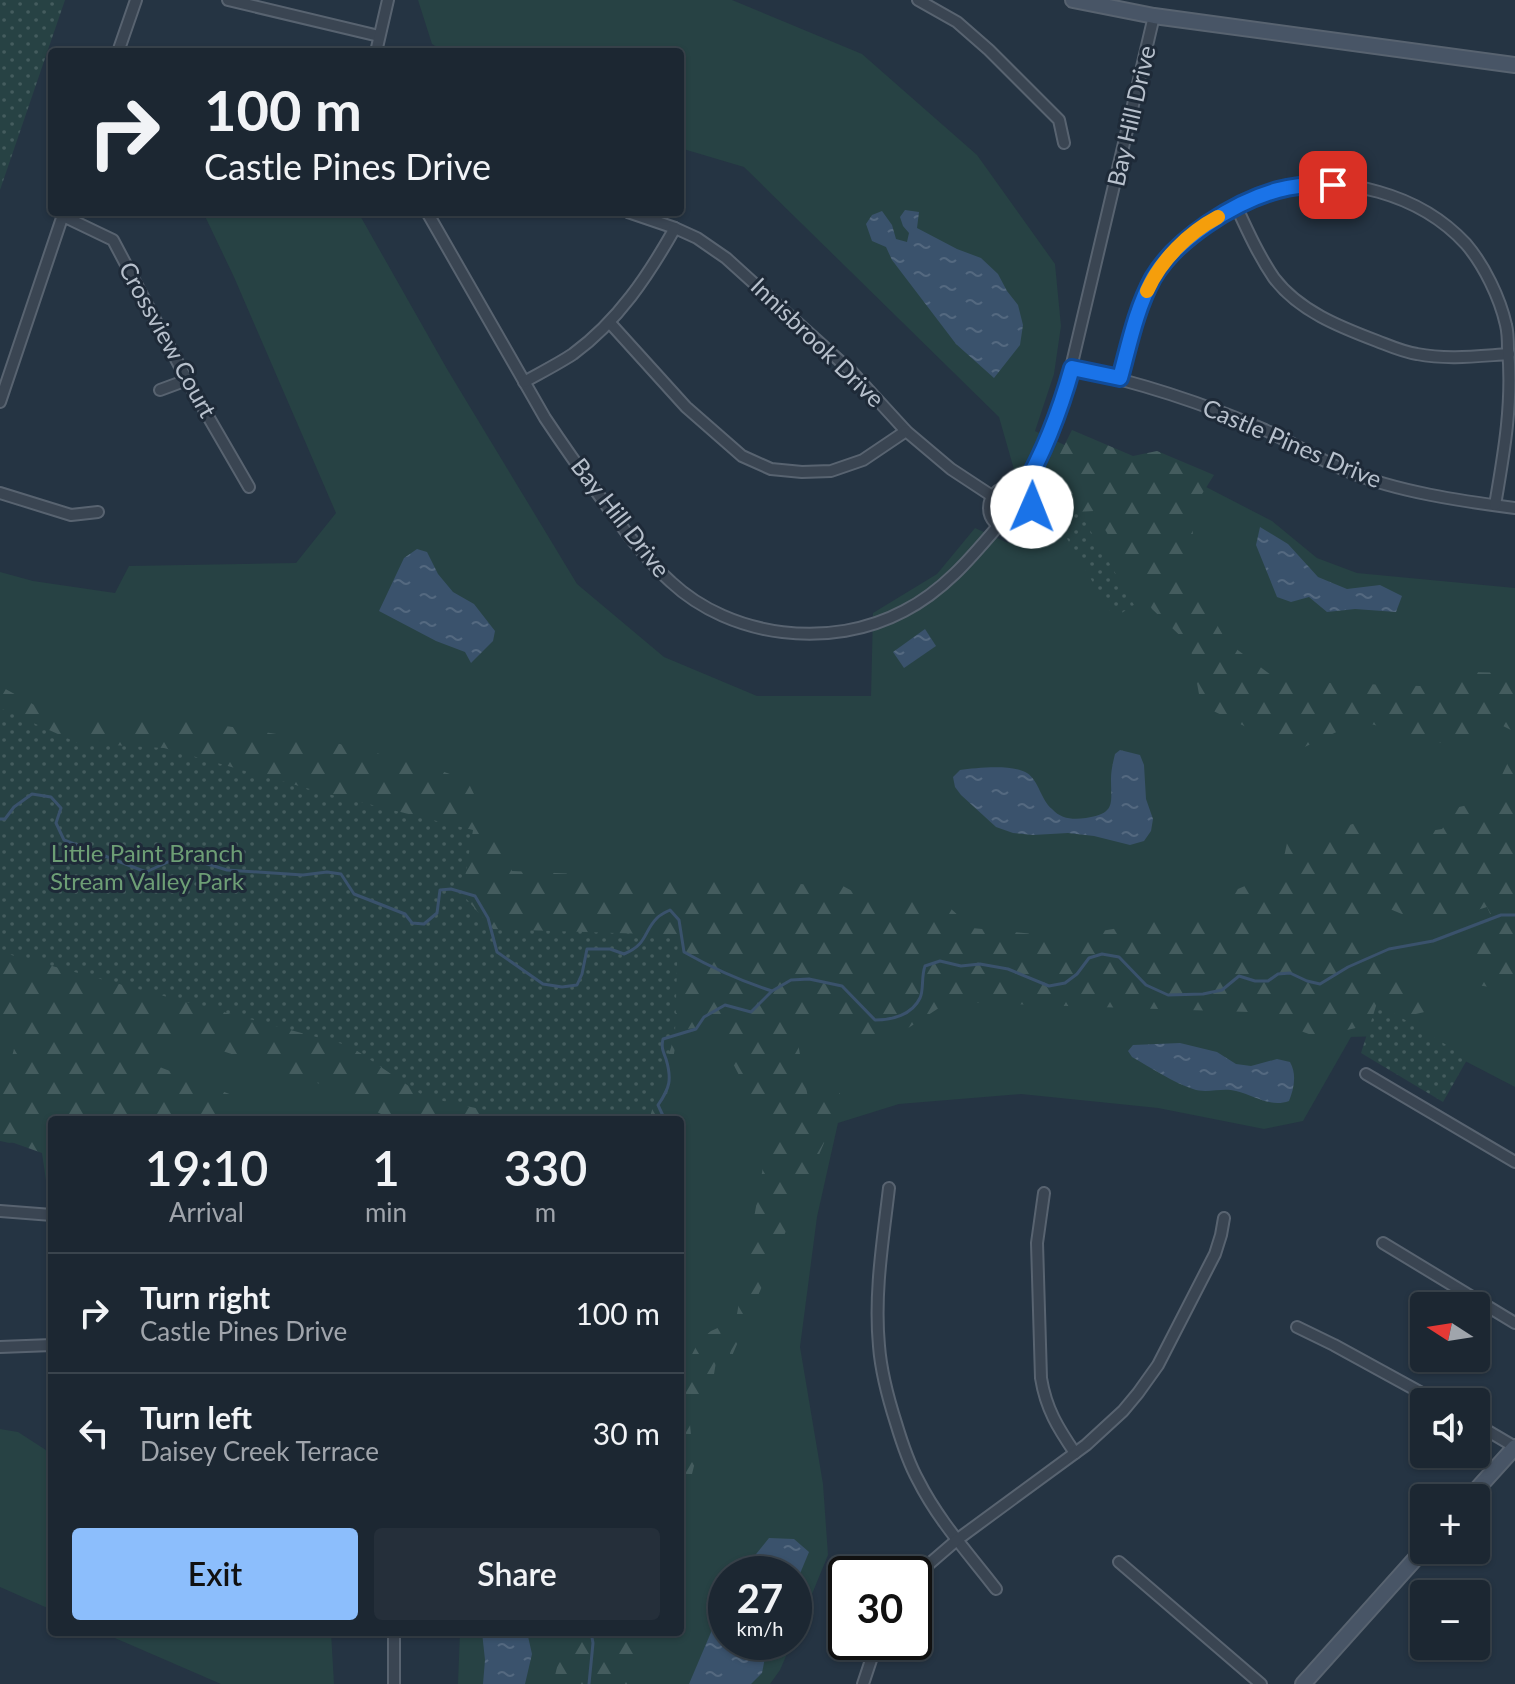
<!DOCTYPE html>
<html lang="en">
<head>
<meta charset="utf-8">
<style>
	:root { --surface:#1c2732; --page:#252f3a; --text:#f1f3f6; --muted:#a0a5ac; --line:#3a444d; --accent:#8cbefc }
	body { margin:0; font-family:Lato,sans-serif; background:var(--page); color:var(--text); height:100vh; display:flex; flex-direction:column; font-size:30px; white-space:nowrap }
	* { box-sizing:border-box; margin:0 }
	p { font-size:26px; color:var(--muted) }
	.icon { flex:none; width:44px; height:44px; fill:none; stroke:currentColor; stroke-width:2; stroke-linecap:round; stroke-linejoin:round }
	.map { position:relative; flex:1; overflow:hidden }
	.side { position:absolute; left:48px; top:1116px; width:636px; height:520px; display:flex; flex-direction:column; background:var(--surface); border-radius:8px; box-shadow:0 2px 6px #0004,0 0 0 2px var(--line) }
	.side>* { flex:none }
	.guide { position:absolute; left:48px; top:48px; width:636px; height:168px; border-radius:8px; box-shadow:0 2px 6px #0004,0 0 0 2px var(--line); background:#1c2732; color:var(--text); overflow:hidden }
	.needle { width:52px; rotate:282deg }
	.buttons { position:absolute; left:1410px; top:1292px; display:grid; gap:16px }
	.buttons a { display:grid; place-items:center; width:80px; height:80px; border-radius:8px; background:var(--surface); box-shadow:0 2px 6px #0004,0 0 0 2px var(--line); font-size:40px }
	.speed { position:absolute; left:708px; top:1556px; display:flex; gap:16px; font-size:40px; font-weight:700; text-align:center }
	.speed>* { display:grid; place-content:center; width:104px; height:104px; border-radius:50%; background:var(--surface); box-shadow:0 2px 6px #0004,0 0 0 2px var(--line); line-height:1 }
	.speed small { font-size:20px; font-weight:400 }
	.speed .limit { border:4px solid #111; border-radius:12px; background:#fff; color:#111 }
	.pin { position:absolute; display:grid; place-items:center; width:68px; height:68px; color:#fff; margin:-34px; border-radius:16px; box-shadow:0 4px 12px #0006 }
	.me { position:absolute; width:88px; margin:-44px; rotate:1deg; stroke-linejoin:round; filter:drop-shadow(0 0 6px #0008) }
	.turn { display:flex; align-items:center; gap:28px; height:168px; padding:0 24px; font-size:36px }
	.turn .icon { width:104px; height:104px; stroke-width:2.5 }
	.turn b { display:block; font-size:56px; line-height:68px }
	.eta { display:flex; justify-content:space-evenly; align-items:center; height:136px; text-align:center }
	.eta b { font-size:48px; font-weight:600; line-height:56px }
	.action { display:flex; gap:16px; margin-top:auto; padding:16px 24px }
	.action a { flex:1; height:92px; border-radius:8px; background:var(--accent); color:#111; font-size:32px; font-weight:600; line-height:92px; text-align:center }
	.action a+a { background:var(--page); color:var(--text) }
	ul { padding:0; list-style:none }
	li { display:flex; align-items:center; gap:24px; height:120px; padding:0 24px; border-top:2px solid var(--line) }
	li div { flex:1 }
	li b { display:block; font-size:30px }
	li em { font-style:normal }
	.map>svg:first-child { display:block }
	.grass { fill:#274244 }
	.forest { fill:url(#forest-firs) }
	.park { fill:url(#park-dots) }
	.water { fill:url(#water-ripples) }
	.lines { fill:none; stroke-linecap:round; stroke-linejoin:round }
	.stream { stroke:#3a526c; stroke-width:3 }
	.street-casing { stroke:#586370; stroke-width:14 }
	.secondary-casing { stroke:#586370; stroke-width:18 }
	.street { stroke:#3a4552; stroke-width:10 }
	.secondary { stroke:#485566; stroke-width:14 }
	.route-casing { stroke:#114b97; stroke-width:20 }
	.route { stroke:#1a73e8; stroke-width:14 }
	.slow { stroke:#f59e0b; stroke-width:14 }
	.labels { text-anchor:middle; stroke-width:6; stroke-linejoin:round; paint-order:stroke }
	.street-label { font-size:24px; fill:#b7c0cc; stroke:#1e2a38 }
	.park-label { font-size:24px; fill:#6d9e75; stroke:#1e2a38 }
</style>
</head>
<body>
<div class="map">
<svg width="1515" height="1684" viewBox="0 0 1515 1684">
	<defs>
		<pattern id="forest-firs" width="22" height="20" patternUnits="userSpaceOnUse" patternTransform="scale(2)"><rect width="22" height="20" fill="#274244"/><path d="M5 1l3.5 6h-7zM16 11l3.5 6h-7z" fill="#445c5e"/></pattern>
		<pattern id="park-dots" width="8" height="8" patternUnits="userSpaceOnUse" patternTransform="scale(2)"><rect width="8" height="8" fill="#274244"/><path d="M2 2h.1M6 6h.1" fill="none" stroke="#445c5e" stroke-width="1.8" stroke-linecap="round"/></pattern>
		<pattern id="water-ripples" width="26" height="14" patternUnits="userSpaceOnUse" patternTransform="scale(2)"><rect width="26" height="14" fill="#3a526c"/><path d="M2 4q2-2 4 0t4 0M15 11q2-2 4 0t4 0" fill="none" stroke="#546980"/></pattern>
	</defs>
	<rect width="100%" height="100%" fill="#253443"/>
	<!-- grass -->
	<g class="grass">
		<polygon points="418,0 732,0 862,54 977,155 1055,264 1061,326 1054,374 1035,431 1105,464 1183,475 1272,521 1317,558 1357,573 1515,588 1515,1087 1415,1035 1351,1037 1303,1121 1264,1129 1158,1108 1021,1094 899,1104 838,1123 817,1217 800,1347 823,1484 828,1555 794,1638 794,1574 726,1574 726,1642 792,1642 780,1670 770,1684 458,1684 460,1632 680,1632 680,1120 649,1120 0,708 0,572 33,581 115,593 129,566 296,563 336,513 234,277 203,212 358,212 447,369 577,584 664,657 757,696 871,696 873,613 937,574 975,528 1008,543 1025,541 1047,509 1043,490 1015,473 999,417 744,167 680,148 680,52 445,52 432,44"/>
		<polygon points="0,952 531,1120 264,1120 248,1115 208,1120 52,1120 52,1139 9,1143 0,1141"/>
		<polygon points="0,1429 18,1432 52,1454 52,1610 0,1587"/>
		<polygon points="101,1632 331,1632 334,1684 221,1684"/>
	</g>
	<!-- forest -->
	<g class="forest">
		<polygon points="1072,430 1133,456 1157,451 1214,475 1192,510 1193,539 1184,568 1227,642 1279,681 1448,687 1469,672 1515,673 1515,732 1499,724 1448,745 1360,721 1296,751 1201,705 1190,645 1152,609 1094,511 1057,513 1046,482"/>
		<polygon points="0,686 60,719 150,714 340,744 427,766 467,780 512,871 843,886 874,903 938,897 972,928 1066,937 1160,921 1226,918 1233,891 1281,871 1287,843 1356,823 1380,839 1442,829 1459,807 1490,800 1511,756 1515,756 1515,991 1477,985 1477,947 1498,931 1487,907 1428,925 1378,904 1361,927 1433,1010 1317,1037 1249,1012 948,1002 896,1036 860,1042 813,1011 795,1027 808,1098 840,1093 834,1120 728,1365 769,1133 726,1050 705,1027 678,1030 665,1106 668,1120 398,1120 383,1115 323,1085 181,1037 157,1066 232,1095 245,1120 52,1120 52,1194 48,1194 42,1153 0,1138 0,1076 8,1074 16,1040 0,1029"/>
		<polygon points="722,1326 714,1374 689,1414 694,1466 685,1502 680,1506 680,1377 699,1341 711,1331"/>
		<path d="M557,1632H641L629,1684H553C557,1667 563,1649 557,1632Z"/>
	</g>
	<!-- park -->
	<g class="park">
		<polygon points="0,0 65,0 0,190"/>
		<polygon points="1077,508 1134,605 1114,618 1056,520"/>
		<polygon points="0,708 78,743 164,748 324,793 473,830 462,894 493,929 678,935 675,1034 649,1120 531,1120 425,1097 350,1046 0,952"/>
		<polygon points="1377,1003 1468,1058 1443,1102 1361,1053"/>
	</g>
	<!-- water -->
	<g class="water">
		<polygon points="905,210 919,212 917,228 957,249 981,258 998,274 1007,291 1018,305 1023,325 1020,345 994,378 956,344 892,260 886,247 872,241 866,224 872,215 882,211 892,225 896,239 907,242 909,233 903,226 900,217"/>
		<polygon points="1260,527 1288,544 1318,577 1347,589 1380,585 1402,596 1396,612 1355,609 1327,612 1309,597 1291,602 1277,597 1256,545"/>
		<polygon points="417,549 427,552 438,574 453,592 474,604 495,631 493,641 471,663 465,652 436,641 379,611 404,558"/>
		<polygon points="925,629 936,646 904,668 893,652"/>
		<path d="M1120,750L1140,755L1144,765L1146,799L1153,819L1151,831L1144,841L1130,845L1094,836L1068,833L1033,835L1013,833L996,827L961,795L955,787L953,777L960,770C977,768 1012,764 1027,773C1039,781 1041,800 1052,809C1061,819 1073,820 1086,818C1116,813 1111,804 1111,779C1111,771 1113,762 1115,754Z"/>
		<path d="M1180,1043L1217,1052L1236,1064L1251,1066L1277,1059L1290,1062C1297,1074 1294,1089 1289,1101C1270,1108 1254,1095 1236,1091C1222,1087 1207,1094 1193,1089C1174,1083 1150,1067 1132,1057L1128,1051L1133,1045Z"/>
		<polygon points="769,1538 794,1539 809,1552 794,1588 794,1574 740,1574"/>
		<polygon points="726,1597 726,1642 768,1642 762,1673 751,1684 689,1684"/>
		<polygon points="482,1632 527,1632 532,1654 525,1684 483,1684 485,1660"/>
	</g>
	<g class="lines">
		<!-- stream -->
		<g class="stream">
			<path d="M0,819H5L14,807L32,794L51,797L61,808L56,823L64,840L146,872L181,856L227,870L303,875L327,872L341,874L354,894L405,914L412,923L424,924L437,913L440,890L451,889L475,896L488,918L497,952L543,984L562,987L577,985L582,974L587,949H610L624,954C648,944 643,932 657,918C661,914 666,912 670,910L679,920L684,952C712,968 741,981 772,991L791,980L809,979L842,986L875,1020C892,1020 912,1015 920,998C924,990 921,977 925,966L940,961L961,966L980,964L1008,969L1049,986L1065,983L1077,974L1089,958L1102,954L1119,957L1146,985L1168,995L1203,994L1222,990L1239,976L1255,981H1268L1278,974L1290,973L1307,981L1320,984L1348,967L1389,949L1433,941L1501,915H1515"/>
			<path d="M665,1120L658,1105C670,1088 672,1079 666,1059C663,1051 661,1047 663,1039L696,1029L704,1017L725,1005L751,1012L772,991"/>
			<polyline points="680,1150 683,1157 680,1179"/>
			<polyline points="589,1684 593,1643 591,1632"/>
		</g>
		<defs>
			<g id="street">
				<polyline points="228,0 379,36"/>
				<polyline points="918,0 957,22 989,50 1059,120 1064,143"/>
				<polyline points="118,52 136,0"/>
				<polyline points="376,52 388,0"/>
				<path d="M1237,208C1248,232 1259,256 1274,278C1299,311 1340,327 1377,341C1390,346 1403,352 1417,354C1448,360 1478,356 1509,354"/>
				<path d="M427,212L545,418C563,445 582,472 601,498C622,527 644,558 671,582C731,638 831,650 904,611C943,591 970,559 998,526"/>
				<polyline points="628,212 675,228 697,238 726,258 852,372 906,431 951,469 992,496"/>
				<polyline points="63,216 113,240 187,380 249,487"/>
				<polyline points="610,323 686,407 742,456 771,469 802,472 831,471 863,460 906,431"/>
				<path d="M1072,368C1138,382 1203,403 1265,430C1293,443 1319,460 1347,471C1398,492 1461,501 1515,508"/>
				<path d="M1120,378C1131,338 1139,295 1166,261C1184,237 1211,221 1238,207C1251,201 1263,194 1277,190C1342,173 1420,194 1466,244C1484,265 1500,298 1506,325C1508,333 1508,341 1508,349C1513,402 1504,453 1495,505"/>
				<path d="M524,382C540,373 558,364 573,354C618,321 648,276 675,228"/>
				<polyline points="160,390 187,380"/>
				<polyline points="0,402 64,212"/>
				<circle cx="1010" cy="508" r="21"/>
				<polyline points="1022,490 1045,447 1065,393 1154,16"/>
				<polyline points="0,493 71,515 98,512"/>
				<polyline points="1366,1074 1515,1162"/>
				<path d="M889,1188C883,1240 874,1293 879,1346C881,1372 888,1398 896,1423C902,1443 908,1462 918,1480C938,1520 969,1554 996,1589"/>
				<path d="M1044,1193L1037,1243L1041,1378C1046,1409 1058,1428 1075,1453"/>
				<polyline points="0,1211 52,1215"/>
				<polyline points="1383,1243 1515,1323"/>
				<polyline points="1297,1327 1334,1345 1438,1402"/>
				<polyline points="0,1347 52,1345"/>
				<polyline points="1476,1424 1515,1447"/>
				<polyline points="1119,1562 1261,1684"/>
				<polyline points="914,1581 929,1564 958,1539 1086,1445 1123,1411 1138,1393 1158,1365 1215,1254 1221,1235 1224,1218"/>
				<polyline points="394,1632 394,1684"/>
				<polyline points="863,1684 877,1642"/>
			</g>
			<g id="secondary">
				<polyline points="1073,0 1154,16 1515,65"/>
				<polyline points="1469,1498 1515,1447"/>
				<polyline points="1303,1684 1424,1549"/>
			</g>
		</defs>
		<!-- street casing -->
		<use href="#street" class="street-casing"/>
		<!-- secondary casing -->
		<use href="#secondary" class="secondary-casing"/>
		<!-- street -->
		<use href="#street" class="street"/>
		<!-- secondary -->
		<use href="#secondary" class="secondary"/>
	</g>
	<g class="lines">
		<defs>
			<path id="route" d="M1032,507L1030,501L1022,490C1045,451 1060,411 1072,368L1120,378C1129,345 1136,309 1153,278C1176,239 1234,202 1278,190C1296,185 1314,184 1333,185"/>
		</defs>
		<!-- route casing -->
		<use href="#route" class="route-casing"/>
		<!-- route -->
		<use href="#route" class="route"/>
		<!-- slow -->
		<path class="slow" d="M1147,291C1161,260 1188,233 1218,217"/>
	</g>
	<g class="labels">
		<!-- street labels -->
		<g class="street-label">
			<text transform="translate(1132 116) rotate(-77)" y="8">Bay Hill Drive</text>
			<text transform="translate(167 340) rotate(61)" y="8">Crossview Court</text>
			<text transform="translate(817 343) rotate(44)" y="8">Innisbrook Drive</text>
			<text transform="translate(1292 444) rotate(23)" y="8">Castle Pines Drive</text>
			<text transform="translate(620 518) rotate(52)" y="8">Bay Hill Drive</text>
		</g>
		<!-- park labels -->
		<g class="park-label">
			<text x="147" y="862">Little Paint Branch<tspan x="147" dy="28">Stream Valley Park</tspan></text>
		</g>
	</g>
</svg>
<div class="buttons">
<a><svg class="needle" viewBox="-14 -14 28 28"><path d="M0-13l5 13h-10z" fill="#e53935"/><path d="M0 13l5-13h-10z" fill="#a0a5ac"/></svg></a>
<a><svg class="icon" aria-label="sound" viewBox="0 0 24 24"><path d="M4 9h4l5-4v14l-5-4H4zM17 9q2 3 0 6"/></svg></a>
<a>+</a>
<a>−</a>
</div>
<div class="speed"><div>27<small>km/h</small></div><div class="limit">30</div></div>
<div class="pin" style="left:1333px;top:185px;background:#d93025"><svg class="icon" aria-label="arrive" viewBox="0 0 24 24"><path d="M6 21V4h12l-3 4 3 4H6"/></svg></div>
<svg class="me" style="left:1032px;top:507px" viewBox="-20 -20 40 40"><circle r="19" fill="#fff"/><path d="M0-13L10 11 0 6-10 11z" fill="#1a73e8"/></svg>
<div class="guide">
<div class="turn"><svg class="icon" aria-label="right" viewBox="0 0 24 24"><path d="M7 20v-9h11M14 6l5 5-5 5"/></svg><div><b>100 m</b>Castle Pines Drive</div></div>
</div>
<section class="side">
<div class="eta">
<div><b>19:10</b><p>Arrival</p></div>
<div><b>1</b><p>min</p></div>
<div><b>330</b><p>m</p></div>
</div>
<ul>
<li><svg class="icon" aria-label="right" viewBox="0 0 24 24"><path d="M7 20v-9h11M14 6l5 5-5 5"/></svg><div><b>Turn right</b><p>Castle Pines Drive</p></div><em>100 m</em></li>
<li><svg class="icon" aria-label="left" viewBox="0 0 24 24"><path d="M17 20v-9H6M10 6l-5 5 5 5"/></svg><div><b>Turn left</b><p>Daisey Creek Terrace</p></div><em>30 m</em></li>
</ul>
<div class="action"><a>Exit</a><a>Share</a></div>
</section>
</div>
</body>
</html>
